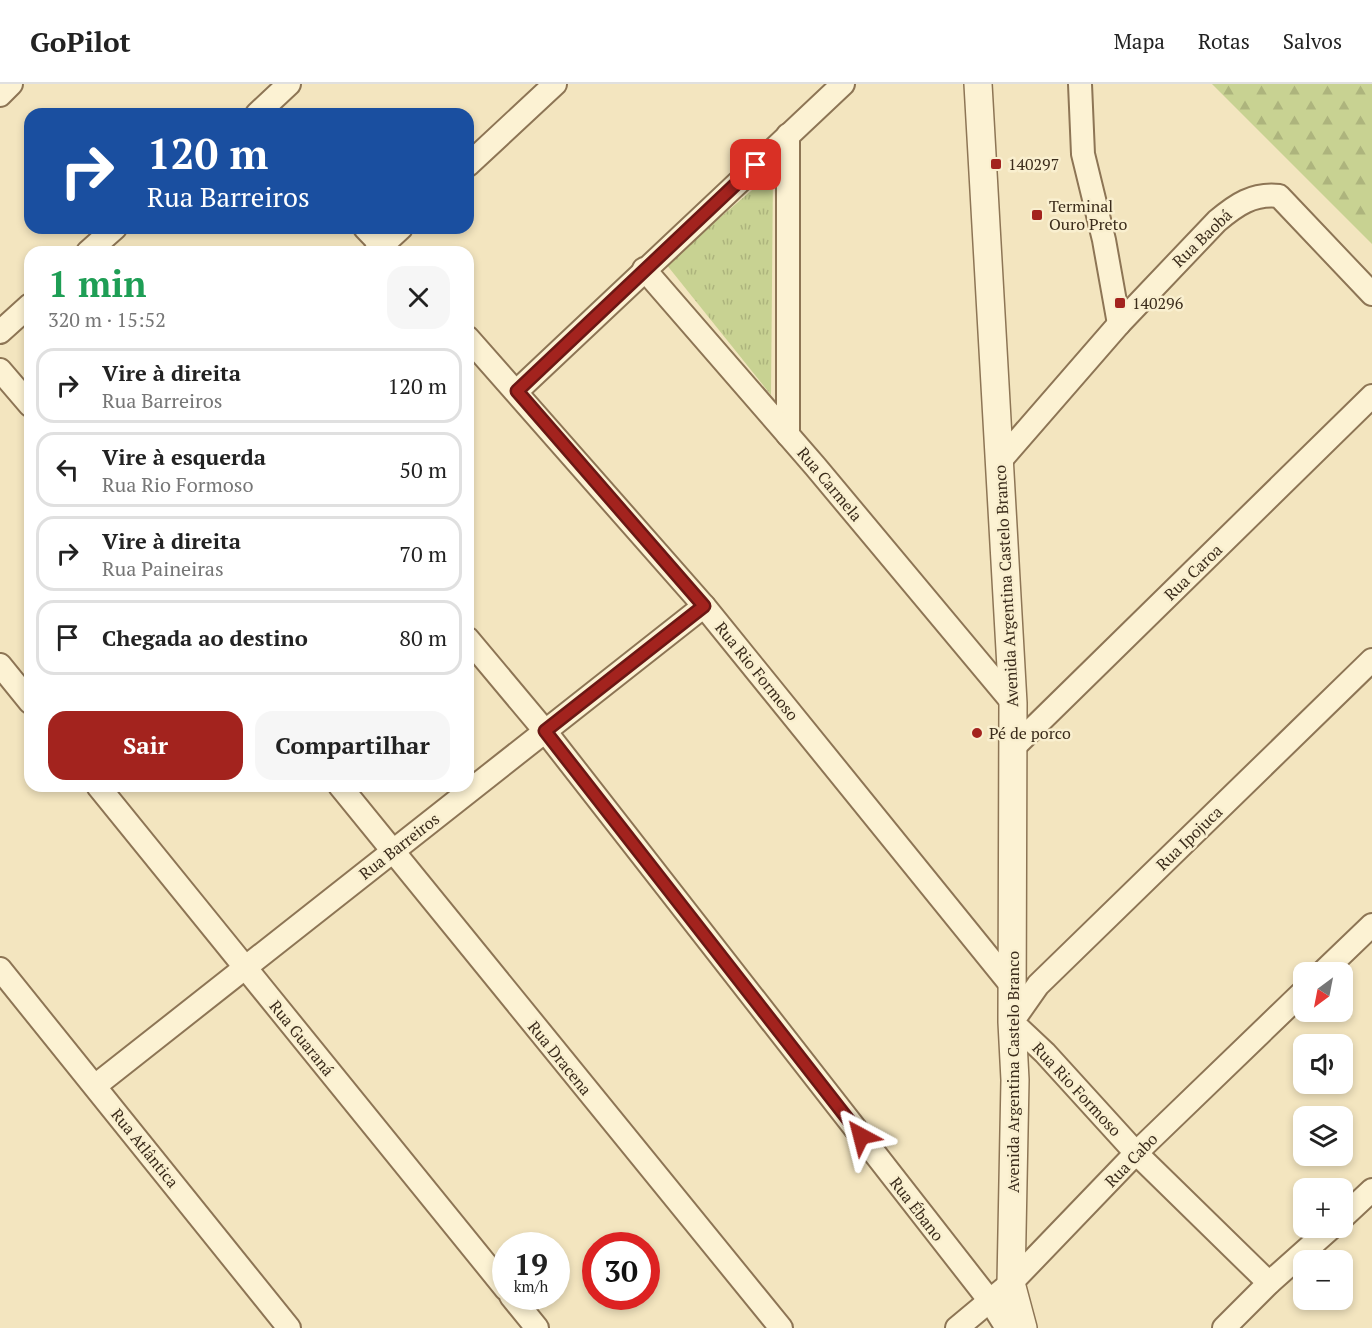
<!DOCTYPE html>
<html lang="pt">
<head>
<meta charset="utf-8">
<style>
	:root { --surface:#fff; --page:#f6f6f6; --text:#222; --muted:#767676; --line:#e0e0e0; --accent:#a3231e }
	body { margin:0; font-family:"PT Serif",serif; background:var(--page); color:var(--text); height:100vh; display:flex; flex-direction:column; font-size:22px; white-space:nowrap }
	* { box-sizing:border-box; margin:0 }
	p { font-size:20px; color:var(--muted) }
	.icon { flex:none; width:33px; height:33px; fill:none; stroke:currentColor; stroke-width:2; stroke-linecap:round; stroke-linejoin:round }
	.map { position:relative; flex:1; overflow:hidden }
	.details { position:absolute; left:24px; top:162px; width:450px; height:546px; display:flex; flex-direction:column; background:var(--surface); border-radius:18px; box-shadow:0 3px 9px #0003 }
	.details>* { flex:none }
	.hud { position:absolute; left:24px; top:24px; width:450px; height:126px; border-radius:18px; box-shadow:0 3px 9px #0003; background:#1a4fa0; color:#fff; overflow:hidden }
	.needle { width:39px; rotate:212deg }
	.controls { position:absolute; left:1293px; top:878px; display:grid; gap:12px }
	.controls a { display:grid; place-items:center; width:60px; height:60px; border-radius:12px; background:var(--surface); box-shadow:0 3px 9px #0003; font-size:30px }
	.speed { position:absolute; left:492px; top:1148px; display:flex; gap:12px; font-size:30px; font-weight:700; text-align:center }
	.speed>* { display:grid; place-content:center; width:78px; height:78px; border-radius:50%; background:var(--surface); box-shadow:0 3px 9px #0003; line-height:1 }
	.speed small { font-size:15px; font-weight:400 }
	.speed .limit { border:9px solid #d22; background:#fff; color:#111 }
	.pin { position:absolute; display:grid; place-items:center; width:51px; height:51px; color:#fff; margin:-26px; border-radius:12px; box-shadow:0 3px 9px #0006 }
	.me { position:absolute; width:66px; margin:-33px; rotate:322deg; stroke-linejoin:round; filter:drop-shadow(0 0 4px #0008) }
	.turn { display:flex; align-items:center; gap:21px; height:126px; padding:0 24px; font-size:27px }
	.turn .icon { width:78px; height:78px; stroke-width:2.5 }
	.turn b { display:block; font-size:42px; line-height:51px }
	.round { display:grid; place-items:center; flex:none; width:63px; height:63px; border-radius:18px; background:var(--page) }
	.head { display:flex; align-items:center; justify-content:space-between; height:102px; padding:0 24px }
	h1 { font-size:36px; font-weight:700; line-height:45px; color:#1e9e55 }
	.primary-button { display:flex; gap:12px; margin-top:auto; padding:12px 24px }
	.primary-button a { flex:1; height:69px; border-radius:18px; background:var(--accent); color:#fff; font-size:24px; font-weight:700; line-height:69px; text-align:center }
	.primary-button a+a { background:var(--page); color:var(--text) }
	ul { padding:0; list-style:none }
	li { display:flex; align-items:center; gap:18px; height:75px; margin:0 12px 9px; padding:0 12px; border:3px solid var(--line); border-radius:18px }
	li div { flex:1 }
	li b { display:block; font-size:22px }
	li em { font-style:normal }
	header { display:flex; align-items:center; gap:36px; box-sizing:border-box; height:84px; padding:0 30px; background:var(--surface); border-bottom:2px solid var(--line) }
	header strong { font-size:28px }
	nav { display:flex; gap:33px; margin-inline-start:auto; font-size:21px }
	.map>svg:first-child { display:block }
	.grass { fill:url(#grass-tufts) }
	.forest { fill:url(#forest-firs) }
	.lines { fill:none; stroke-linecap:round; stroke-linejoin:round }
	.minor-casing { stroke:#8d7555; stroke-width:26 }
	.tertiary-casing { stroke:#8d7555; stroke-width:30 }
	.minor { stroke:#fcf2d3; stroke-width:22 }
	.tertiary { stroke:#fcf2d3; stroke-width:27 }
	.route-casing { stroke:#6a1714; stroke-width:15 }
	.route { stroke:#a3231e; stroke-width:10 }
	.poi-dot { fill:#a3231e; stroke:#f9efcf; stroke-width:2 }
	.labels { text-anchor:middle; stroke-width:5; stroke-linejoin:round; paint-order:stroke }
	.poi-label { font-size:16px; fill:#3b2c1b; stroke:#f9efcf; text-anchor:start }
	.street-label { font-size:16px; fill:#3b2c1b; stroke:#f9efcf }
</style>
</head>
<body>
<header>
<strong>GoPilot</strong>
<nav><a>Mapa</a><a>Rotas</a><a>Salvos</a></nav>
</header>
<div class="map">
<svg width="1372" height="1244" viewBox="0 0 1372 1244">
	<defs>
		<pattern id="grass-tufts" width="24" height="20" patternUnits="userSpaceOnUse" patternTransform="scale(1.5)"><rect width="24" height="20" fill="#c8d292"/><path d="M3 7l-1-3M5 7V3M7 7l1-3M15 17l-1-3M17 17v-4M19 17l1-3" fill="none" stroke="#adb47d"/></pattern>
		<pattern id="forest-firs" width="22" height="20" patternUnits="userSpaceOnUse" patternTransform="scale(1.5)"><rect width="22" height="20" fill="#c8d292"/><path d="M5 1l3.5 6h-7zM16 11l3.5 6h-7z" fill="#adb47d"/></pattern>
	</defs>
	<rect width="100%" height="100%" fill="#f3e5bf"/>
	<!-- grass -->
	<polygon class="grass" points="773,88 771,311 666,180"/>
	<!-- forest -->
	<polygon class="forest" points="1212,0 1372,0 1372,160"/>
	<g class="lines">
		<defs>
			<g id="minor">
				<polyline points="1080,0 1083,70 1104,156 1119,240"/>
				<polyline points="0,11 11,0"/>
				<polyline points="257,30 289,0"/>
				<polyline points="788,51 788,351"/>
				<polyline points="468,81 555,0"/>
				<polyline points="365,144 388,168"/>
				<polyline points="88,168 115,144"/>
				<polyline points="375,168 401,144"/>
				<polyline points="644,185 815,382 1013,619"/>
				<polyline points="0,248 30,221"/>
				<polyline points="468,254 704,522 1012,902"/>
				<polyline points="0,286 30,321"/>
				<polyline points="517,307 843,0"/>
				<path d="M999,378L1119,240L1217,137C1236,121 1253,109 1279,112L1372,210"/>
				<polyline points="468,555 545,647 990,1217 1007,1244"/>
				<polyline points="0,581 30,618"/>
				<polyline points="1013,664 1372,312"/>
				<polyline points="98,702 506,1205"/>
				<polyline points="340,702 781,1244"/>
				<polyline points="0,885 289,1244"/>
				<polyline points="1323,888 1372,841"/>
				<polyline points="95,1002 704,522"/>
				<polyline points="1342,1134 1372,1106"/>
				<polyline points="1269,1199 1136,1069 1045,969 1012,938 1038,901 1372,576"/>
				<polyline points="511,1212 537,1244"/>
				<polyline points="957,1244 1011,1199 1136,1069 1304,907"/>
				<polyline points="1224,1244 1269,1199 1332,1143"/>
			</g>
			<polyline id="tertiary" points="978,0 1013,619 1012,938 1015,996 1011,1199 1023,1244"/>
		</defs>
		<!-- minor casing -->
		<use href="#minor" class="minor-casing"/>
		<!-- tertiary casing -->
		<use href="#tertiary" class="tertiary-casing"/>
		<!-- minor -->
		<use href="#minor" class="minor"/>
		<!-- tertiary -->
		<use href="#tertiary" class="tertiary"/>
	</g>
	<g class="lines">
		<defs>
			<polyline id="route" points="756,81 517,307 704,522 545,647 861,1052"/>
		</defs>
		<!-- route casing -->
		<use href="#route" class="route-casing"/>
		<!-- route -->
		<use href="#route" class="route"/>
	</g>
	<!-- markers -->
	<g class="poi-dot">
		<rect x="990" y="74" width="12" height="12" rx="3"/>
		<rect x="1031" y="125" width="12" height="12" rx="3"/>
		<rect x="1114" y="213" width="12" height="12" rx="3"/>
		<circle cx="977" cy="649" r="6"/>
	</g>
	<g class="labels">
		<!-- poi labels -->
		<g class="poi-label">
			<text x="1008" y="86">140297</text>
			<text x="1049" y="128">Terminal<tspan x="1049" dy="18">Ouro Preto</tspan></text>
			<text x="1132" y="225">140296</text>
			<text x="989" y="655">Pé de porco</text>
		</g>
		<!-- street labels -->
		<g class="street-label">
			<text transform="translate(1202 154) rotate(-44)" y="6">Rua Baobá</text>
			<text transform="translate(830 400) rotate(50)" y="6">Rua Carmela</text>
			<text transform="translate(1193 488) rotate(-44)" y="6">Rua Caroa</text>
			<text transform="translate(1006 502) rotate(-93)" y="6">Avenida Argentina Castelo Branco</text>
			<text transform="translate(757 587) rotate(51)" y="6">Rua Rio Formoso</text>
			<text transform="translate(1189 754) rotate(-44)" y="6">Rua Ipojuca</text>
			<text transform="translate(399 762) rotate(-38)" y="6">Rua Barreiros</text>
			<text transform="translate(302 954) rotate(51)" y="6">Rua Guaraná</text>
			<text transform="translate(560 974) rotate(51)" y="6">Rua Dracena</text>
			<text transform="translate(1013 988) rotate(-90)" y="6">Avenida Argentina Castelo Branco</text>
			<text transform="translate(1077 1005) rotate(47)" y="6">Rua Rio Formoso</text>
			<text transform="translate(145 1064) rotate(51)" y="6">Rua Atlântica</text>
			<text transform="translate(1131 1076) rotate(-46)" y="6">Rua Cabo</text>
			<text transform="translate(917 1125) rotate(52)" y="6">Rua Ébano</text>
		</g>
	</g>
</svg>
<div class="controls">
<a><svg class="needle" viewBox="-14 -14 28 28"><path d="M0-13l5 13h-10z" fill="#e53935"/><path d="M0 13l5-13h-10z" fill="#767676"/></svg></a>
<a><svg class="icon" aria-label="sound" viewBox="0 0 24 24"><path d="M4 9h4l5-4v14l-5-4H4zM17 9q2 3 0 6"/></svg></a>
<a><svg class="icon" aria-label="layers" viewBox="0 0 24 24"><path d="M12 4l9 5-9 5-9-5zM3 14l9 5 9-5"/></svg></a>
<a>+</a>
<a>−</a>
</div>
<div class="speed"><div>19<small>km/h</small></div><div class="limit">30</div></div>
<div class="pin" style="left:756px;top:81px;background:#d93025"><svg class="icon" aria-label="arrive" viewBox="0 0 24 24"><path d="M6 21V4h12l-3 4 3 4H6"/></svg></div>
<svg class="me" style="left:861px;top:1052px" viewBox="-20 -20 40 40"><path d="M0-17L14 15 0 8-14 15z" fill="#a3231e" stroke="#fff" stroke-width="4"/></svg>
<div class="hud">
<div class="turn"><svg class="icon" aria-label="right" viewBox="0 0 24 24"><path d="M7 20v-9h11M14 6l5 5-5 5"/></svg><div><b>120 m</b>Rua Barreiros</div></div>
</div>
<section class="details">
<div class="head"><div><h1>1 min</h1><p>320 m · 15:52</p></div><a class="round"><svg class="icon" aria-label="close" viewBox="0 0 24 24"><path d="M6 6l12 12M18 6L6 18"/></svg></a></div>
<ul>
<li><svg class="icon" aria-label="right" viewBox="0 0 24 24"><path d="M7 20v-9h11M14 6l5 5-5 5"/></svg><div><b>Vire à direita</b><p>Rua Barreiros</p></div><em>120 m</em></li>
<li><svg class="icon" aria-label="left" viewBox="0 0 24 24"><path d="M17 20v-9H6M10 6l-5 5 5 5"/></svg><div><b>Vire à esquerda</b><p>Rua Rio Formoso</p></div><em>50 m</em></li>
<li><svg class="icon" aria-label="right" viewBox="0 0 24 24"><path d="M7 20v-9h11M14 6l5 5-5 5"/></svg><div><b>Vire à direita</b><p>Rua Paineiras</p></div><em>70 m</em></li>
<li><svg class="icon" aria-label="arrive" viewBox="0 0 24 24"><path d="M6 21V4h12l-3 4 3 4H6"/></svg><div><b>Chegada ao destino</b></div><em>80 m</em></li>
</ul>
<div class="primary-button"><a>Sair</a><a>Compartilhar</a></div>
</section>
</div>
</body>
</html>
